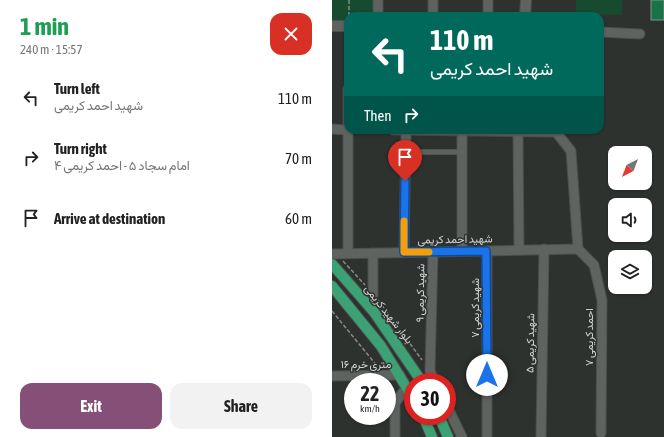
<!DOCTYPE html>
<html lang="en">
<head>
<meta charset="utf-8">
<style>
	:root { --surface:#fff; --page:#f2f2f2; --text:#222; --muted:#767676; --accent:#854f77 }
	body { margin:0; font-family:"Asap Condensed",Vazirmatn,sans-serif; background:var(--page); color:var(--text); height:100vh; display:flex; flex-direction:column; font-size:15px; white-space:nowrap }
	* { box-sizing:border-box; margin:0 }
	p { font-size:13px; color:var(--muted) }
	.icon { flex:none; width:22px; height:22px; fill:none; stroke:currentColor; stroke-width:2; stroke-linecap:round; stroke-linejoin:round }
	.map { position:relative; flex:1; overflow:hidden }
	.panel { display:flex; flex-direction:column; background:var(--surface); width:332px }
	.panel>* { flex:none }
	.top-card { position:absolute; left:12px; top:12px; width:260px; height:122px; border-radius:12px; box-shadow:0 1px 3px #0004; background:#00695c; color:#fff; overflow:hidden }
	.needle { width:26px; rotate:222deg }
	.tools { position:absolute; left:276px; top:146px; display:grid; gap:8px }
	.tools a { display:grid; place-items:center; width:44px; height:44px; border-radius:8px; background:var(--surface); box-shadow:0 1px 3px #0004; font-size:20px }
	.speed { position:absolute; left:12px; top:373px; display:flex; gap:8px; font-size:20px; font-weight:700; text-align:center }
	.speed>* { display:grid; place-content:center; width:52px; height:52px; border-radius:50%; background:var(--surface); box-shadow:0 1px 3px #0004; line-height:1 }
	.speed small { font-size:10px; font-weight:400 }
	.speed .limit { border:6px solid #d22; background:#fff; color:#111 }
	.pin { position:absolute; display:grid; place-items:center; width:34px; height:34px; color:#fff; margin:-41px -17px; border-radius:50% 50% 50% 0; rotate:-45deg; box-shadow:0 0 4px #0007 }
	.pin .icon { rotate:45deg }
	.me { position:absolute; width:44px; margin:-22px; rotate:0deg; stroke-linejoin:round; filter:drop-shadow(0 0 3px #0008) }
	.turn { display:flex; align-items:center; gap:14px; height:84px; padding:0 20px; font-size:18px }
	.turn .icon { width:52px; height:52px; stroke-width:2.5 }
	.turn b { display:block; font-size:28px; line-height:34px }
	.then { display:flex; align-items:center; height:38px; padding:0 20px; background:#0003; gap:8px; font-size:15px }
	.round { display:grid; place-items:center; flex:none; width:42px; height:42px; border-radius:12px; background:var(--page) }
	.head { display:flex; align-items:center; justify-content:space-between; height:68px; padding:0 20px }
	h1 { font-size:24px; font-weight:700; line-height:30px; color:#1e9e55 }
	.primary-button { display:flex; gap:8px; margin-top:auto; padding:8px 20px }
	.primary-button a { flex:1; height:46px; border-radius:12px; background:var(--accent); color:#fff; font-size:16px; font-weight:700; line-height:46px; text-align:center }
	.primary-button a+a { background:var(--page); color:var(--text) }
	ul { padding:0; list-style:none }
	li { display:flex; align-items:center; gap:12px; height:60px; padding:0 20px }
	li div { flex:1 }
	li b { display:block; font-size:15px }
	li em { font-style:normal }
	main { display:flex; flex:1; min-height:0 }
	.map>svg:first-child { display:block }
	.green { fill:#174b30 }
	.building { fill:#177348; stroke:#8a8f8c }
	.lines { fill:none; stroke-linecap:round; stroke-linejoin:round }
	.lane-casing { stroke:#4b4f4c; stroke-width:6 }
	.street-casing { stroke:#4b4f4c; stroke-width:11 }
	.secondary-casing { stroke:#4b4f4c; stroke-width:12 }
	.primary-casing { stroke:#4b4f4c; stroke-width:12 }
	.path { stroke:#878b88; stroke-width:1.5; stroke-dasharray:4 2; stroke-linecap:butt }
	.lane { stroke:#5e6360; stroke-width:4.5 }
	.street { stroke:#5e6360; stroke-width:9 }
	.secondary { stroke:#5e6360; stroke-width:10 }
	.primary { stroke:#3ca174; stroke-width:10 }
	.route-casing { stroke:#114b97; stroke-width:10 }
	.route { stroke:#1a73e8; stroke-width:7 }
	.slow { stroke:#f59e0b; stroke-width:7 }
	.labels { text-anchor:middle; stroke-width:3; stroke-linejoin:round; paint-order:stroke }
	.street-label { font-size:11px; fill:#d3d6d4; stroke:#2e322f }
</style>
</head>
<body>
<main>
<section class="panel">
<div class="head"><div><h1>1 min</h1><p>240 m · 15:57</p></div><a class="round" style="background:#d93025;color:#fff"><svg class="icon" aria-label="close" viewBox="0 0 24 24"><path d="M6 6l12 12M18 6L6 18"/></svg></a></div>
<ul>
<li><svg class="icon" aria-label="left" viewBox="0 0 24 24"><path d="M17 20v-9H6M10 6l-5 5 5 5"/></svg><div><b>Turn left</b><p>شهید احمد کریمی</p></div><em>110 m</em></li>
<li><svg class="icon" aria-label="right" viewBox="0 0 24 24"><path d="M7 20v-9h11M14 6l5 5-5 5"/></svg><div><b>Turn right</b><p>امام سجاد ۵ - احمد کریمی ۴</p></div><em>70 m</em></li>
<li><svg class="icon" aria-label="arrive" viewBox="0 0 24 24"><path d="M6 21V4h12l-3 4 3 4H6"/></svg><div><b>Arrive at destination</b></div><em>60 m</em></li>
</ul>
<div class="primary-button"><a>Exit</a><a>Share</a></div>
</section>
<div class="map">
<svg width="332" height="437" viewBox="0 0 332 437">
	<rect width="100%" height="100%" fill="#2e322f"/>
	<!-- green -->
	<g class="green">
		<polygon points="0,0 44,0 44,16 16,16 16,22 0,22"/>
		<polygon points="244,0 290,0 290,15 244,14"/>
	</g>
	<!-- building -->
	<rect class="building" x="319" y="0" width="13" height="20"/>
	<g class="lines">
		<defs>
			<polyline id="lane" points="74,152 130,152"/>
			<g id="street">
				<polyline points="46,0 46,16"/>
				<polyline points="156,0 156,16"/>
				<polyline points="101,16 101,0"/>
				<polyline points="268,32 308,34"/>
				<polyline points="16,89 16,253"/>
				<polyline points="0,129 16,130"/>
				<polyline points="61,130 224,132 239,151 246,249"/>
				<polyline points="130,130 130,251"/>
				<polyline points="186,131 187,250"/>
				<polyline points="246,249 262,265 270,300 269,433"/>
				<polyline points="155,251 155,437"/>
				<polyline points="72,252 74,130"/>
				<polyline points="101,252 98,371 103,382"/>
				<polyline points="41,253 41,295"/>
				<polyline points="0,254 246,249"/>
				<polyline points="0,376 68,375"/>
				<polyline points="115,406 130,437"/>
				<polyline points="63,437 63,403 75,387"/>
				<polyline points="209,437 212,249"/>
			</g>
			<g id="secondary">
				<polyline points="193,16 194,0"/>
				<polyline points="0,26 16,26"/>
			</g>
			<g id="primary">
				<polyline points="0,264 42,312 90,382"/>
				<polyline points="0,286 49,346 81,398"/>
				<polyline points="91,416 100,437"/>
				<polyline points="107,416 116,437"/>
			</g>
		</defs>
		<!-- lane casing -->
		<use href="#lane" class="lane-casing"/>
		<!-- street casing -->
		<use href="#street" class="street-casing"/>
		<!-- secondary casing -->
		<use href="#secondary" class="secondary-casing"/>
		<!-- primary casing -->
		<use href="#primary" class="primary-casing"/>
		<!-- path -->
		<g class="path">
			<polyline points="17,0 17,16"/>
			<polyline points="11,261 33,285"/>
			<polyline points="46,300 90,360"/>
			<polyline points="0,311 46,367"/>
		</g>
		<!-- lane -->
		<use href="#lane" class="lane"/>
		<!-- street -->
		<use href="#street" class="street"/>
		<!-- secondary -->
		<use href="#secondary" class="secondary"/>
		<!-- primary -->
		<use href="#primary" class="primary"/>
	</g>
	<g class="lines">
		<defs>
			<polyline id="route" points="73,181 72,252 154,251 155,375"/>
		</defs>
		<!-- route casing -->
		<use href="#route" class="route-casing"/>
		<!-- route -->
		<use href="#route" class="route"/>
		<!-- slow -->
		<polyline class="slow" points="72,221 72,252 97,252"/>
	</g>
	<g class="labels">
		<!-- street labels -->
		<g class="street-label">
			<text transform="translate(123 239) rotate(-1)" y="4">شهید احمد کریمی</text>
			<text transform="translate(88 293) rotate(-89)" y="4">شهید کریمی ۹</text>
			<text transform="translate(143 308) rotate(-90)" y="4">شهید کریمی ۷</text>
			<text transform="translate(57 314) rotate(52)" y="4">بلوار شهید کریمی</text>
			<text transform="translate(257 337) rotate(-90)" y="4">احمد کریمی ۷</text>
			<text transform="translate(198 343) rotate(-89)" y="4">شهید کریمی ۵</text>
			<text x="34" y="368">۱۶ متری خرم</text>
		</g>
	</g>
</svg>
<div class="tools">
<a><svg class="needle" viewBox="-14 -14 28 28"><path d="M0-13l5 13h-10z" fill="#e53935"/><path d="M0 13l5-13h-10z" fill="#767676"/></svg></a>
<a><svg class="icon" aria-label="sound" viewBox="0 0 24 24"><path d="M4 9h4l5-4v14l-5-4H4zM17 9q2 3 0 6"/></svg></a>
<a><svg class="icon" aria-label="layers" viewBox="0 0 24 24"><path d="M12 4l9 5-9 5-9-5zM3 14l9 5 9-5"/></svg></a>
</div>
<div class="speed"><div>22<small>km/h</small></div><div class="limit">30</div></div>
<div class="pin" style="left:73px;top:181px;background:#d93025"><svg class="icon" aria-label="arrive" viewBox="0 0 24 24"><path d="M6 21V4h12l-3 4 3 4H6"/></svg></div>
<svg class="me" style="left:155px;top:375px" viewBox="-20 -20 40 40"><circle r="19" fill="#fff"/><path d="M0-13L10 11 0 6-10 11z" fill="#1a73e8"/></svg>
<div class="top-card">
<div class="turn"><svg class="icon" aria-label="left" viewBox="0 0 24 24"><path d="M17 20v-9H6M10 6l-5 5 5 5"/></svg><div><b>110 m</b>شهید احمد کریمی</div></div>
<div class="then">Then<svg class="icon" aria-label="right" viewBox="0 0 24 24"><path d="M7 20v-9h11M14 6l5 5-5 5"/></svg></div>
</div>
</div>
</main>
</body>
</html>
